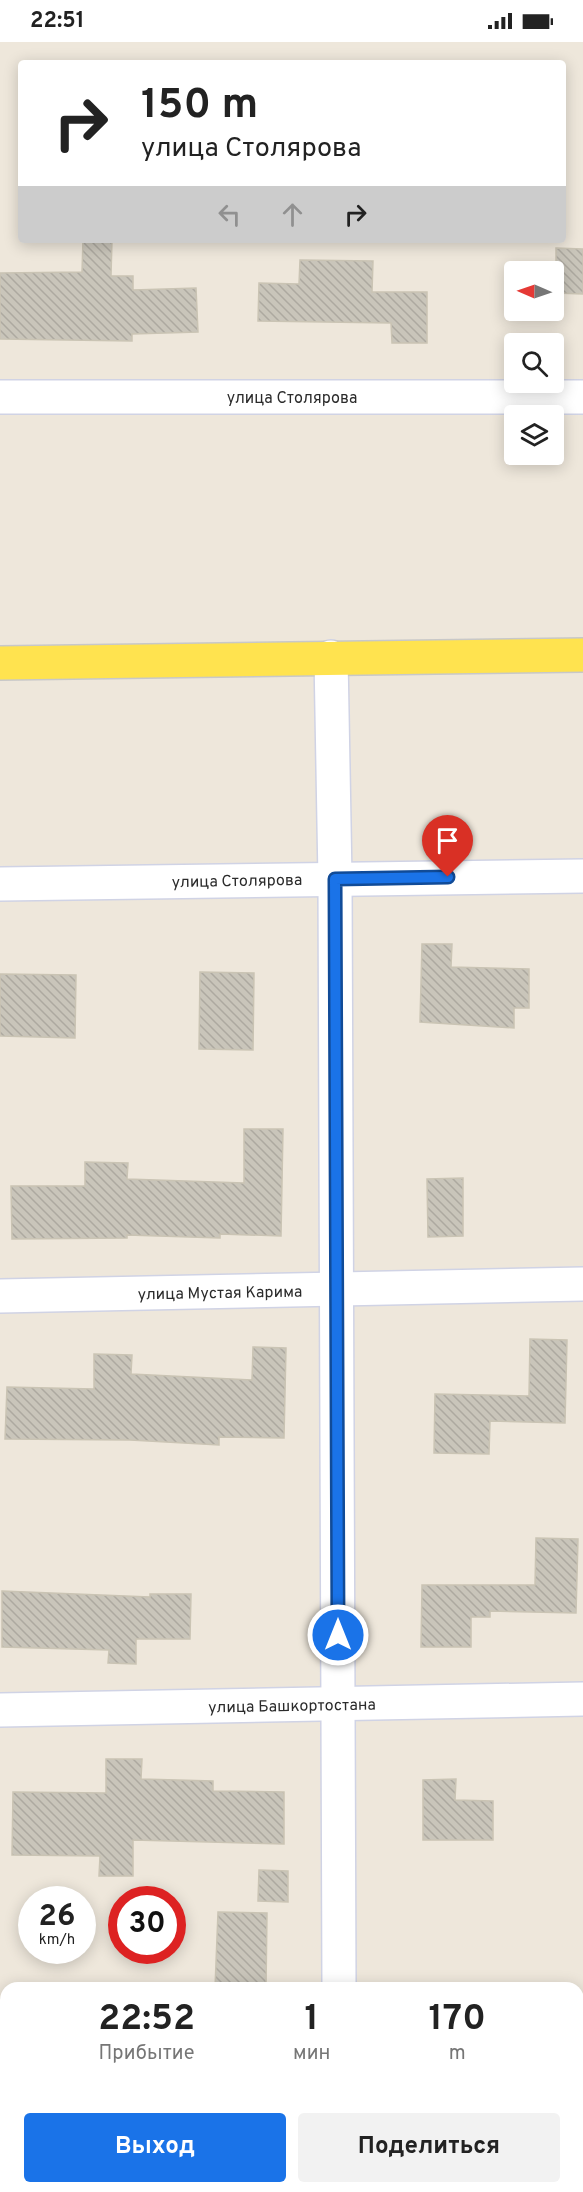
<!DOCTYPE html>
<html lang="ru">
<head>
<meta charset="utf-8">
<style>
	:root { --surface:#fff; --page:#f2f2f2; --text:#222; --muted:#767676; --accent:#1a73e8 }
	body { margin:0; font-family:Overpass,sans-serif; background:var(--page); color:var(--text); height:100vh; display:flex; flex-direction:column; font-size:22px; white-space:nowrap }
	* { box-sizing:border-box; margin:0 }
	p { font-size:20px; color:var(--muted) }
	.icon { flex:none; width:33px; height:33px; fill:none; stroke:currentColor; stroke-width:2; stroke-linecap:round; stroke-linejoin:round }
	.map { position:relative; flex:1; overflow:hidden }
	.sheet { position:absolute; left:0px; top:1940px; width:584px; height:212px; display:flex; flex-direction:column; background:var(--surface); border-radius:18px 18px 0 0; box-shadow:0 3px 15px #0003 }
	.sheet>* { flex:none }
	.top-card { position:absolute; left:18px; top:18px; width:548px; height:183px; border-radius:6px; box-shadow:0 3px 15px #0003; background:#fff; color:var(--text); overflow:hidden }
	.needle { width:39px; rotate:272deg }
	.tools { position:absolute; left:504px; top:219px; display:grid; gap:12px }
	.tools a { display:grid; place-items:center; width:60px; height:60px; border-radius:6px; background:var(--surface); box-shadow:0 3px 15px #0003; font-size:30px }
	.speed { position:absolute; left:18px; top:1844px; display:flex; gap:12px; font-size:30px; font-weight:700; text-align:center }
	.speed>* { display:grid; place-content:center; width:78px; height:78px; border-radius:50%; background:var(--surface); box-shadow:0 3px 15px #0003; line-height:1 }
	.speed small { font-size:15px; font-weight:400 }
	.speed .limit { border:9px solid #d22; background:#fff; color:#111 }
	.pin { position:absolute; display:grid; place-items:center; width:51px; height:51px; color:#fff; margin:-62px -26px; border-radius:50% 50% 50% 0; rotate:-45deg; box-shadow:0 0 6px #0007 }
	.pin .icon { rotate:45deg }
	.me { position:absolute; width:66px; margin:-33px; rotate:0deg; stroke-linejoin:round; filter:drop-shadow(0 0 4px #0008) }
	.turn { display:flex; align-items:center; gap:21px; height:126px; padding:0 24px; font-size:27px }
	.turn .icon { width:78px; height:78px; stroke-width:2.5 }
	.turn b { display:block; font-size:42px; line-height:51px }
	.lanes { display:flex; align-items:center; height:57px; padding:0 24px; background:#0003; justify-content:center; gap:30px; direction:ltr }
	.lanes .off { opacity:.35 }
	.eta { display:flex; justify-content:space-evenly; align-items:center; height:102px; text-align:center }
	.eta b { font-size:36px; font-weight:700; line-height:42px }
	.cta { display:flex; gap:12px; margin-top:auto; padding:12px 24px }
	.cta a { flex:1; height:69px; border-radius:6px; background:var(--accent); color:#fff; font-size:24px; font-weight:700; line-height:69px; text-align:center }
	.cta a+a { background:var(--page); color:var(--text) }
	.status { display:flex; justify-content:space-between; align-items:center; height:42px; padding:0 30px; background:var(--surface); direction:ltr }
	.status svg { height:16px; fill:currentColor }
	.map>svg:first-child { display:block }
	.building { fill:url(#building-back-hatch); stroke:#cac4b4; stroke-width:1.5 }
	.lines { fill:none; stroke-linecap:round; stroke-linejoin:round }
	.minor-casing { stroke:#d0d3e5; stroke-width:36 }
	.major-casing { stroke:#c8c8c8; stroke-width:36 }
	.minor { stroke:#fff; stroke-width:33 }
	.major { stroke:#ffe34f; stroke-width:33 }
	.route-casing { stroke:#114b97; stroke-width:15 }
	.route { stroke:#1a73e8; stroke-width:10 }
	.labels { text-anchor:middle; stroke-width:4.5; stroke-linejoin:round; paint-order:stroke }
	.street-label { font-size:16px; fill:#2b2b2b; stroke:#fff }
</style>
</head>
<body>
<div class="status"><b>22:51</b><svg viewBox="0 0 49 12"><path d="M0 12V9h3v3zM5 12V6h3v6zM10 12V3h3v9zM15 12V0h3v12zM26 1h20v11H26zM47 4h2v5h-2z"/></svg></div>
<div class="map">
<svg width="583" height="2150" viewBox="0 0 583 2150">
	<defs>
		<pattern id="building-back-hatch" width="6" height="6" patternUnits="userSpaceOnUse" patternTransform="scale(1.5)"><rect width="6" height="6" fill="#c9c5ba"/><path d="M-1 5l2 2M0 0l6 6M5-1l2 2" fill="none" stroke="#ada9a0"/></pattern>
	</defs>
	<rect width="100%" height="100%" fill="#eee7db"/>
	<!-- building -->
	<g class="building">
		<polygon points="83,198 112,198 111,234 133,234 133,248 196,246 198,290 132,292 132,299 0,297 0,231 82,230"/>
		<polygon points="556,206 583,207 583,252 556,251"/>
		<polygon points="300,218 373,219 372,250 427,250 427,301 392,301 391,281 258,279 259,241 299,242"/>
		<polygon points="422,902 452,902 451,925 529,927 529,966 514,966 514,986 420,980"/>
		<polygon points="200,930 254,931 253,1008 199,1007"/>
		<polygon points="0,932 76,933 75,996 0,994"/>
		<polygon points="244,1087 283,1087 281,1194 220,1192 220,1196 127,1193 127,1196 12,1197 11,1144 85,1144 85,1120 128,1121 127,1137 244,1141"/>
		<polygon points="463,1136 463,1194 428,1195 427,1137"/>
		<polygon points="530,1297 567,1298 565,1381 490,1379 489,1412 434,1411 435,1352 529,1354"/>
		<polygon points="253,1305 286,1306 284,1396 219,1395 219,1403 130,1398 5,1397 7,1345 94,1347 94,1312 132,1313 131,1332 252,1338"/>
		<polygon points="536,1496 578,1497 576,1571 490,1569 490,1575 471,1575 471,1605 421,1605 422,1543 535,1543"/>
		<polygon points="2,1549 150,1555 150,1552 191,1552 190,1597 136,1597 136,1622 108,1621 109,1608 2,1605"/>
		<polygon points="106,1717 142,1717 141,1737 213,1739 213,1749 284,1750 284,1802 133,1798 133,1834 99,1834 100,1814 12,1813 13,1750 106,1751"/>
		<polygon points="456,1737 455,1758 493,1759 493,1798 423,1798 423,1738"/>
		<polygon points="259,1828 288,1829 288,1860 258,1859"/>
		<polygon points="218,1870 267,1871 266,1946 215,1946"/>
	</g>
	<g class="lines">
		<defs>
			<g id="minor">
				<polyline points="0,355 583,355"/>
				<polyline points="331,615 335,837 339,1946"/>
				<polyline points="0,842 583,834"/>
				<polyline points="0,1254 583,1242"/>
				<polyline points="0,1668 583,1657"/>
				<polyline points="578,2072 583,2072"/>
				<polyline points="0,2077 6,2077"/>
				<polyline points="340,2145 340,2150"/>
			</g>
			<polyline id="major" points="0,621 583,613"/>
		</defs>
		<!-- minor casing -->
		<use href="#minor" class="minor-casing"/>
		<!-- major casing -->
		<use href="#major" class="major-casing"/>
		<!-- minor -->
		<use href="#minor" class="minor"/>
		<!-- major -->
		<use href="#major" class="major"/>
	</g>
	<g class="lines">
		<defs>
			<polyline id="route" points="338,1593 335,837 448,835"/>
		</defs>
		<!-- route casing -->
		<use href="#route" class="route-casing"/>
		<!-- route -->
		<use href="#route" class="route"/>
	</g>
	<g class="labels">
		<!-- street labels -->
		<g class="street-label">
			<text x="292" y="361">улица Столярова</text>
			<text transform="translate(237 838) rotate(-1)" y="6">улица Столярова</text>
			<text transform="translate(220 1250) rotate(-1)" y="6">улица Мустая Карима</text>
			<text transform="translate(292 1663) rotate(-1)" y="6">улица Башкортостана</text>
		</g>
	</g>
</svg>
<div class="tools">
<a><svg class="needle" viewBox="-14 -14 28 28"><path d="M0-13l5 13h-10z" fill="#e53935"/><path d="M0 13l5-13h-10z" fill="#767676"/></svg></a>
<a><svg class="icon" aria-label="search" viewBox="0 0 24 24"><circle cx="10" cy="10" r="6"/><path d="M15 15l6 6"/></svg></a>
<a><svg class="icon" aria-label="layers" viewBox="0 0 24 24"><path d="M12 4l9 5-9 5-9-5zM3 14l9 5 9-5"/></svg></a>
</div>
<div class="speed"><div>26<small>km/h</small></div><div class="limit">30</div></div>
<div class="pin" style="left:448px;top:835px;background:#d93025"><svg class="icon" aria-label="arrive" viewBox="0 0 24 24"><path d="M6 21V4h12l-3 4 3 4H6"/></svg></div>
<svg class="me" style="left:338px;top:1593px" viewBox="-20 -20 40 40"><circle r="17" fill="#1a73e8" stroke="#fff" stroke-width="3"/><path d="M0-11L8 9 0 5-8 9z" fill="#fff"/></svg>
<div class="top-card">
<div class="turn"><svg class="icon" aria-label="right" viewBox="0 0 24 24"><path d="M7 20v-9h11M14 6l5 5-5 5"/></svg><div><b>150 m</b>улица Столярова</div></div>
<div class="lanes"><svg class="icon off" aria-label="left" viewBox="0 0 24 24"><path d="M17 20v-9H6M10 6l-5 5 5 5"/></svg><svg class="icon off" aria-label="ahead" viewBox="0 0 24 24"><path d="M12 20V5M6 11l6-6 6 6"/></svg><svg class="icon" aria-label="right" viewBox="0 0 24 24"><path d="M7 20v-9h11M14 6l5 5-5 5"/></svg></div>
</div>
<section class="sheet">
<div class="eta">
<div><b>22:52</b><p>Прибытие</p></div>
<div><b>1</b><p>мин</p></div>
<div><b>170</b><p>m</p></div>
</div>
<div class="cta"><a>Выход</a><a>Поделиться</a></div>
</section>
</div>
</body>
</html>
